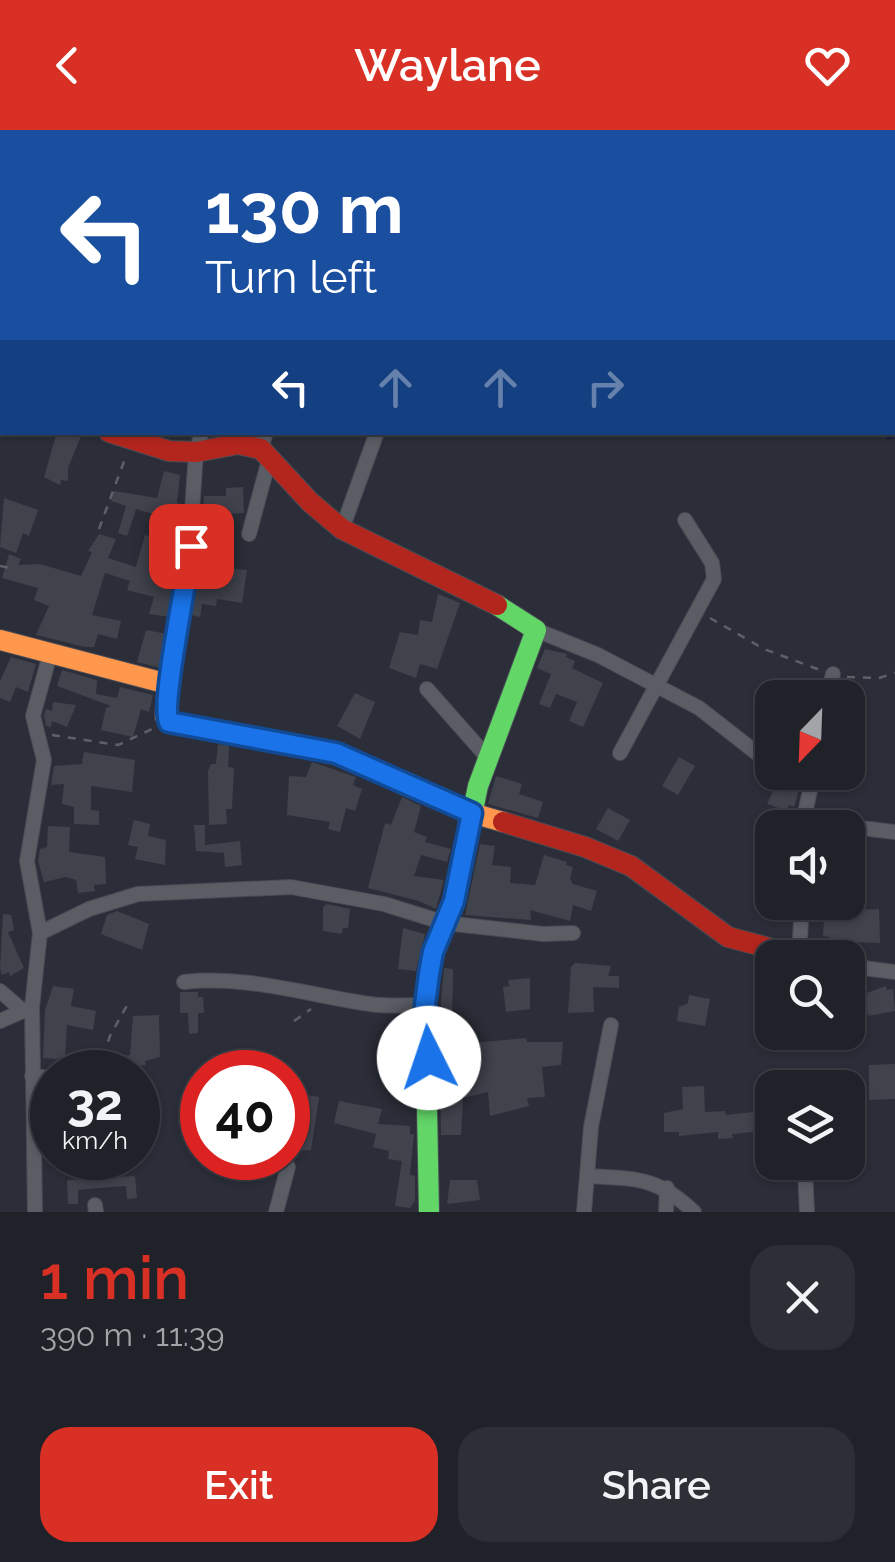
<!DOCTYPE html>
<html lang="en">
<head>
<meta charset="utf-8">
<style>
	:root { --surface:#20222a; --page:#2d2f36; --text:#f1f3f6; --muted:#a2a4a8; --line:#3d3f47; --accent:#d93025 }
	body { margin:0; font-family:Raleway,sans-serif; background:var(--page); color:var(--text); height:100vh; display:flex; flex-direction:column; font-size:38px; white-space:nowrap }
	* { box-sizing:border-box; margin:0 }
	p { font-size:32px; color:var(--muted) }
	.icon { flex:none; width:55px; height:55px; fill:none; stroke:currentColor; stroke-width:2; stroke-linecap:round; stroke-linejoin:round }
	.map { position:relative; height:1082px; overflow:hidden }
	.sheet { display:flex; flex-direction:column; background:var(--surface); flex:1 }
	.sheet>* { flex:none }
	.guide { position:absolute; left:0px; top:0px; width:895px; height:305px; box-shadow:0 2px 8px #0004,0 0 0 2px var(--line); background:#1a4fa0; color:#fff; overflow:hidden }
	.needle { width:65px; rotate:203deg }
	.tools { position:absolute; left:755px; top:550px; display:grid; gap:20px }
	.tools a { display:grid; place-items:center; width:110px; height:110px; border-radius:20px; background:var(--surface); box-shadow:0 2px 8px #0004,0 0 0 2px var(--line); font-size:50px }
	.speed { position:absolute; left:30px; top:920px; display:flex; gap:20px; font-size:50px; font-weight:700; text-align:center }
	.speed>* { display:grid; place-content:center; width:130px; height:130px; border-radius:50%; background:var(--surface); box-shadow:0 2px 8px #0004,0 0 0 2px var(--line); line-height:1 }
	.speed small { font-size:25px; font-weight:400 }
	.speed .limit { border:15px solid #d22; background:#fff; color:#111 }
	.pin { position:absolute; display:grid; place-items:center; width:85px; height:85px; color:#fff; margin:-42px; border-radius:20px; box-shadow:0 5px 15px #0006 }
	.me { position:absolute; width:110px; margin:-55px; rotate:356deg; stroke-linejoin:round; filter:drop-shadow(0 0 8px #0008) }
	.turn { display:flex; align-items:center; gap:35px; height:210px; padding:0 40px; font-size:45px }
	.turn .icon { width:130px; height:130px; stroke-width:2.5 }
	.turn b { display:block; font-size:70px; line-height:85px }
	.lanes { display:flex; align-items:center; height:95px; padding:0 40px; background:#0003; justify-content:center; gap:50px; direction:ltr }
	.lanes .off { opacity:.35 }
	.round { display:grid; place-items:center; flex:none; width:105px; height:105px; border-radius:30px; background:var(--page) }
	.headline { display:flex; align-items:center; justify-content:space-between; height:170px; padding:0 40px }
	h1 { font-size:60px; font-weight:600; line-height:75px; color:var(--accent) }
	.action { display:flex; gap:20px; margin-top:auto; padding:20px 40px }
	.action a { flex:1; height:115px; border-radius:30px; background:var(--accent); color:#fff; font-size:40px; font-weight:600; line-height:115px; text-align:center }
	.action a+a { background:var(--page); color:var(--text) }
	header { display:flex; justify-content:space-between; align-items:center; height:130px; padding:0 40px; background:var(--accent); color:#fff; font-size:45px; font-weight:600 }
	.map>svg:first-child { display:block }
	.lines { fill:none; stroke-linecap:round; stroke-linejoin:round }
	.stream { stroke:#1b213b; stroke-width:4 }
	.building { fill:#40424c }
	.street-casing { stroke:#484b55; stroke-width:16 }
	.fast-casing { stroke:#484b55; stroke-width:22 }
	.slow-casing { stroke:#484b55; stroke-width:22 }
	.jam-casing { stroke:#484b55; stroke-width:22 }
	.path { stroke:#5d6067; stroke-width:2.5; stroke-dasharray:8 8; stroke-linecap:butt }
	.street { stroke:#5b5d65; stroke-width:14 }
	.fast { stroke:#63d668; stroke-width:20 }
	.slow { stroke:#ff974d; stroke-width:20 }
	.jam { stroke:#b3261e; stroke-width:20 }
	.route-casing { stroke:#114b97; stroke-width:25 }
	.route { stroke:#1a73e8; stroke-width:18 }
</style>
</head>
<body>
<header><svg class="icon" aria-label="back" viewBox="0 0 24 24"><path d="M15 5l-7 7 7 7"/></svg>Waylane<svg class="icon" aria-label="heart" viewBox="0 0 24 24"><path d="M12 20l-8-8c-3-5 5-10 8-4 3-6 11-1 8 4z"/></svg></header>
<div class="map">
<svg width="895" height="1082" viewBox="0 0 895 1082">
	<rect width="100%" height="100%" fill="#2b2e38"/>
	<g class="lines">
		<!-- stream -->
		<g class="stream">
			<polyline points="222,0 228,2"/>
			<polyline points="888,302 888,308 895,306"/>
		</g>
	</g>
	<!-- building -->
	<g class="building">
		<polygon points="57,302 81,306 68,338 68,351 61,350 60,355 44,347"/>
		<polygon points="164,341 180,345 177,373 182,374 180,397 176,396 169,419 179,421 170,487 149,484 154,467 127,460 130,451 105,443 92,485 121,491 117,509 98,504 94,517 85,517 36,505 49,476 34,470 38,458 2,448 9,424 21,429 18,435 40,434 81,446 92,422 88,421 99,404 116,409 108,428 136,437 145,405 153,407 160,386 136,379 127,406 118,403 126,376 111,371 114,361 157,368"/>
		<polygon points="243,357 244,383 223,384 223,396 202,396 204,366 226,366 226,358"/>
		<polygon points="4,368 38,380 29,406 23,403 16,423 0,417"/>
		<polygon points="225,438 247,440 242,473 217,469 216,476 202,474 200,487 192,485 198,451 220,453"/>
		<polygon points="438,464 460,473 437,539 420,534 416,548 389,538 400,502 418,505 420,490 432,492"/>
		<polygon points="146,500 167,504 160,538 137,532"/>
		<polygon points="545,519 567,524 566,527 575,531 572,538 603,553 583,597 569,591 577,572 556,564 550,578 539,574 551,544 537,538"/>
		<polygon points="11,527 36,534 28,562 16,557 10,572 0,568 0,551"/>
		<polygon points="62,540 97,550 96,564 117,568 120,557 153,565 149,582 141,579 133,607 101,600 106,578 111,576 57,556"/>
		<polygon points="355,563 375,572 360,609 337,596"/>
		<polygon points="53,572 76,575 67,597 52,591 51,597 46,596 44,586 46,579 52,581"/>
		<polygon points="218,614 229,616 228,637 234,638 232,679 226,679 227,694 209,695 208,641 211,634 216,634"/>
		<polygon points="84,622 135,630 132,662 91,656 91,680 99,681 99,695 74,694 74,677 62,674 64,654 51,655 54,636 82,634"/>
		<polygon points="679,627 695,636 678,665 662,656"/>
		<polygon points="312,632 356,647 353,655 362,659 355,681 346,678 340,702 328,699 330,692 287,685 289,646 306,647"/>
		<polygon points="781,644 799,660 794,677 789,675 787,681 767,674"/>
		<polygon points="496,646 522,654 519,664 543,672 538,688 488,674"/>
		<polygon points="402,667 421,676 414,702 427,707 425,712 451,719 447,732 421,725 414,746 444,750 436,779 419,771 368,758 385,693 391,695"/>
		<polygon points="608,678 630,690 618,711 596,699"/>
		<polygon points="134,690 150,694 148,706 166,710 165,735 135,729 138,717 128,715"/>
		<polygon points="194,695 205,695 205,715 240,711 242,735 225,737 224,723 196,721"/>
		<polygon points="48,696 70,697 69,722 105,727 106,754 94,755 95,761 78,763 76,750 66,747 44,752 38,731 40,719 47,717"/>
		<polygon points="480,714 495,716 492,735 511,737 510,753 535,755 544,725 567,732 566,735 573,737 570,749 573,754 597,761 591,781 573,775 570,791 530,780 531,790 465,785"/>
		<polygon points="842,773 852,773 852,780 879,779 880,813 830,811 830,807 823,806 824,790 843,787"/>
		<polygon points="327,774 350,779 348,798 343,798 342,804 323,801 323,777"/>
		<polygon points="117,781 149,794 142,820 101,804 107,785"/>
		<polygon points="3,784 11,785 14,800 8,802 24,838 10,846 9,842 2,845 0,838"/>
		<polygon points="403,798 425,804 416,841 398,839"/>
		<polygon points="575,833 611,836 608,846 619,846 619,858 593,857 594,882 568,883 571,837"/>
		<polygon points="444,838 453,839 452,895 439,895"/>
		<polygon points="530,848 530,879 506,882 503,857 509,856 508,850"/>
		<polygon points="53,856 74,859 71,876 96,881 93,900 67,895 65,927 57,929 43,928 45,880"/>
		<polygon points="886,856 887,860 893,859 895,881 868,886 864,864"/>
		<polygon points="180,862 198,862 198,867 203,867 204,883 198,883 198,903 189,904 188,883 180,883"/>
		<polygon points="689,865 710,869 705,896 677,891 679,877 688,873"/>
		<polygon points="159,885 160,927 145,931 146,935 131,936 132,942 105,942 105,928 130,925 133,886"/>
		<polygon points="526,908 527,912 563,912 561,935 542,937 545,967 527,968 529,976 490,986 488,962 463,968 461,1005 441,1005 440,940 462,939 461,914"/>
		<polygon points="895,934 895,969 869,970 869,935"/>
		<polygon points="704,956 705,982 725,981 726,985 772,980 772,1000 732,1004 733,1008 718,1009 718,1002 679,1006 679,1002 664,1002 664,983 683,979 682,957"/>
		<polygon points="288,962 319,967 311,1020 299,1021 298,1027 288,1025"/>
		<polygon points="339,971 382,979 378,994 410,996 410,1004 414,1004 410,1045 415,1046 415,1071 410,1078 395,1076 402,1031 388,1029 389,1021 373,1017 376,1004 334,993"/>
		<polygon points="135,1046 137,1068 127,1069 126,1056 97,1058 78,1060 78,1074 68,1074 67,1050"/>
		<polygon points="450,1050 477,1050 480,1070 447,1074"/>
	</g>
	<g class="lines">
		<defs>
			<g id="street">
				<polyline points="0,270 2,270"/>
				<polyline points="261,319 266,302"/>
				<polyline points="342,399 377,302"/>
				<polyline points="249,404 269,330"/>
				<polyline points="536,500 598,525 699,578 772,635"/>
				<polyline points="168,554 187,457 196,322 202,302"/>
				<polyline points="427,559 488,628"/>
				<polyline points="827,568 833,544"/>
				<polyline points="620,623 714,449 712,433 685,390"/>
				<polyline points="796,642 814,647"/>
				<polyline points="802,691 895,702"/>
				<polyline points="802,697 814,642"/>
				<polyline points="40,803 27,731 44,630 33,586 50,524"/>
				<polyline points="799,826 802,772"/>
				<polyline points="848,836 895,842"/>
				<path d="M184,852C247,845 308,865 370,874C388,877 407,875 425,875"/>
				<polyline points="0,861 23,881"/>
				<polyline points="0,891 32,877"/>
				<polyline points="32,946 52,948"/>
				<polyline points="138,956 140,956"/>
				<polyline points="805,1040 807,1082"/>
				<path d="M587,1046C636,1049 656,1046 694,1082"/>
				<polyline points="95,1075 96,1082"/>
				<polyline points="35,1082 32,877 40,803 89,779 138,764 291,757 384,774 445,793 543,804 573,803"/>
				<polyline points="276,1082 288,1037"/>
				<polyline points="584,1082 591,997 611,895"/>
				<polyline points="666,1082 667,1058"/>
			</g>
			<polyline id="fast" points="429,1082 425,875 433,822 454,771 478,656 536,500 497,475"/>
			<polyline id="slow" points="0,510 168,554 165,586 179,595 336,623 472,683 503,692"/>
			<g id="jam">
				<polyline points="109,302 169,321 196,322 238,314 261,319 310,372 342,399 497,475"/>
				<polyline points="503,692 585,717 631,736 728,807 806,828"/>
			</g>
		</defs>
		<!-- street casing -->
		<use href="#street" class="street-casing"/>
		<!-- fast casing -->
		<use href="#fast" class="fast-casing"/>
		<!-- slow casing -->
		<use href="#slow" class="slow-casing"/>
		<!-- jam casing -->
		<use href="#jam" class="jam-casing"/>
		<!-- path -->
		<g class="path">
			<polyline points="737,0 737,2"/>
			<polyline points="889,0 891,2"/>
			<polyline points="892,5 895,9"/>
			<polyline points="0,88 2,88"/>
			<polyline points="665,302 665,305"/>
			<polyline points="99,399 126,326"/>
			<polyline points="0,436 11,438"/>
			<polyline points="710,488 764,519 820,540"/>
			<polyline points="847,547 879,548 895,543"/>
			<polyline points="52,605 118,615 154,598"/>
			<polyline points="294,891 311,879"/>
			<polyline points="98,942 110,906 130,870"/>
		</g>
		<!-- street -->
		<use href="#street" class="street"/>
		<!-- fast -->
		<use href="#fast" class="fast"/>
		<!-- slow -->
		<use href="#slow" class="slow"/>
		<!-- jam -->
		<use href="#jam" class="jam"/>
	</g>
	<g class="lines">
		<defs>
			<path id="route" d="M191,416C188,446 160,576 169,592L336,623L472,683L454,771L433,822L429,844L425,875L429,928"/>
		</defs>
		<!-- route casing -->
		<use href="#route" class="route-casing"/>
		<!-- route -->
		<use href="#route" class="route"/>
	</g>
</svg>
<div class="tools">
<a><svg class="needle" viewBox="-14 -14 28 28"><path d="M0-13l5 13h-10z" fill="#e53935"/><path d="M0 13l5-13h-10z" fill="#a2a4a8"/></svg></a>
<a><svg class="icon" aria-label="sound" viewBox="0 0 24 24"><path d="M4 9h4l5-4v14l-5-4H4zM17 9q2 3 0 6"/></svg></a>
<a><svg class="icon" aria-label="search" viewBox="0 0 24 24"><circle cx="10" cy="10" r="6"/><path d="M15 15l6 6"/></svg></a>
<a><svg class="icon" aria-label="layers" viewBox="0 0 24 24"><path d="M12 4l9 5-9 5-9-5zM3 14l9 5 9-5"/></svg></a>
</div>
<div class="speed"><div>32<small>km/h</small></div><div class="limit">40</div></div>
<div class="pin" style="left:191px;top:416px;background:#d93025"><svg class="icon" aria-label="arrive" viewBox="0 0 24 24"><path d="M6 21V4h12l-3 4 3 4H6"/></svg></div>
<svg class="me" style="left:429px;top:928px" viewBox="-20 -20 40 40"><circle r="19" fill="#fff"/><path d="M0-13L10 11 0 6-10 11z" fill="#1a73e8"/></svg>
<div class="guide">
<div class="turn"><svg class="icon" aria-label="left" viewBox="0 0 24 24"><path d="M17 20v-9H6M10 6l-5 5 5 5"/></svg><div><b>130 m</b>Turn left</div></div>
<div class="lanes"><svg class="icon" aria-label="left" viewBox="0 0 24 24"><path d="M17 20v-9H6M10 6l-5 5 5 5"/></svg><svg class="icon off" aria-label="ahead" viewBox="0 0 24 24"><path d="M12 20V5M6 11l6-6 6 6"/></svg><svg class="icon off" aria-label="ahead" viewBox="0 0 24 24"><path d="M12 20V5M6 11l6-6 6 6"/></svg><svg class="icon off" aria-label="right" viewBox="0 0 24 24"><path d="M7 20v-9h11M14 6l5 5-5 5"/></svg></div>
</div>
</div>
<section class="sheet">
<div class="headline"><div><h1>1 min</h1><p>390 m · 11:39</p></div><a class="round"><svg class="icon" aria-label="close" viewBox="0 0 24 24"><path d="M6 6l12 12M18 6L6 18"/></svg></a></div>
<div class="action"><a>Exit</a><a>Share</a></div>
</section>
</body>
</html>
